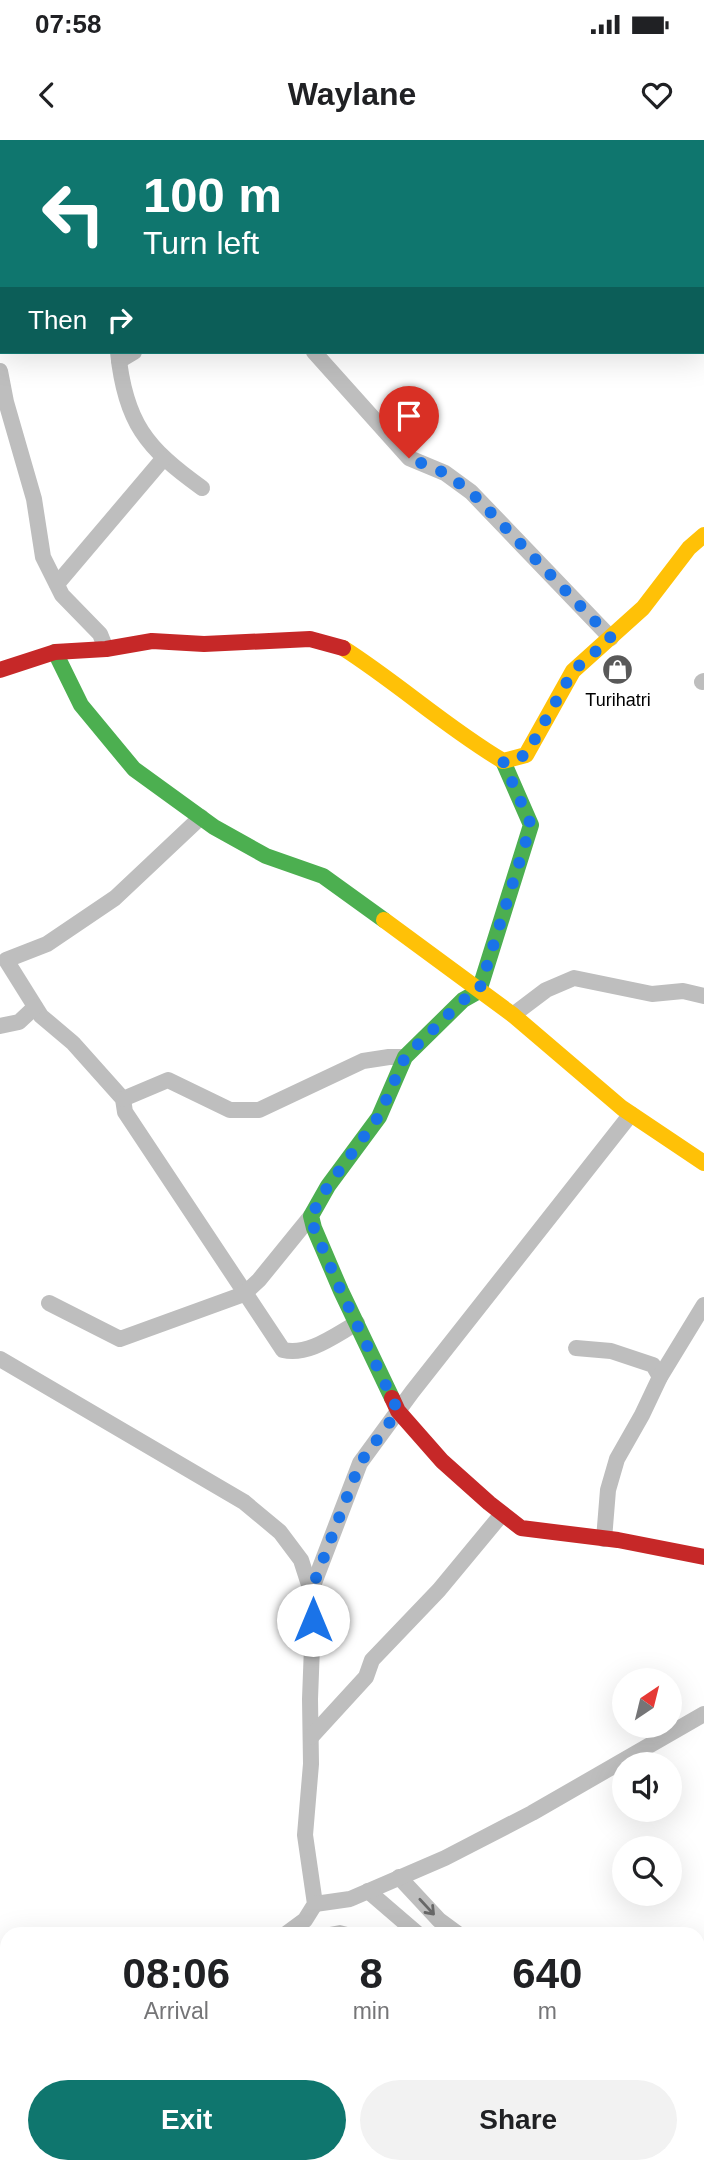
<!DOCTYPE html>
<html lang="en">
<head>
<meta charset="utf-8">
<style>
	:root { --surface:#fff; --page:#f2f2f2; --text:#202124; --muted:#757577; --accent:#0f766e }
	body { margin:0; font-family:Helvetica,sans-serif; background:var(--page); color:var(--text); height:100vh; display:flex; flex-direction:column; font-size:26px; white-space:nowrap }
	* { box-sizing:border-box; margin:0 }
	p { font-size:23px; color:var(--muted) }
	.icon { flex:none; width:38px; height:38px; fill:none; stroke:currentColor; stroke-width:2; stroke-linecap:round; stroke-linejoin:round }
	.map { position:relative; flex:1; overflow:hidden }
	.sheet { position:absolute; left:0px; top:1787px; width:705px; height:247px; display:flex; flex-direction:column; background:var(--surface); border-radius:21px 21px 0 0; box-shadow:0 7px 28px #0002 }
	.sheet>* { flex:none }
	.guide { position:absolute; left:0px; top:0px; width:705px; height:214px; box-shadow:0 7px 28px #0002; background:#0f766e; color:#fff; overflow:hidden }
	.needle { width:46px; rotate:35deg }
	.fabs { position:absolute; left:612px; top:1528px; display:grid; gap:14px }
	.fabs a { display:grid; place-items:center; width:70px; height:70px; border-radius:50%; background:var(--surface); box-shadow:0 7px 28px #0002; font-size:35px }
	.pin { position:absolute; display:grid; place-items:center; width:60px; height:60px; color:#fff; margin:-72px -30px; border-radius:50% 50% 50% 0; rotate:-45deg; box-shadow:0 0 7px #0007 }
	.pin .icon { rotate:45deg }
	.me { position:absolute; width:77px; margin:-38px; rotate:0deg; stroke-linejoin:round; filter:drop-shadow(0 0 5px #0008) }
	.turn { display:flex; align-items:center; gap:24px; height:147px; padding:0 28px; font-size:32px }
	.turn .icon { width:91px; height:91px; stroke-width:2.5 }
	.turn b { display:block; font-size:49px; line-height:60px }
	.then { display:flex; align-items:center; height:66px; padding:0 28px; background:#0003; gap:14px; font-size:26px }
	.eta { display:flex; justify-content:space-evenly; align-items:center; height:119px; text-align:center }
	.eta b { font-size:42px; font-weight:700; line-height:49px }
	.cta { display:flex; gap:14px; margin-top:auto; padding:14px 28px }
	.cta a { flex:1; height:80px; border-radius:42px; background:var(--accent); color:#fff; font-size:28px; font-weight:700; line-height:80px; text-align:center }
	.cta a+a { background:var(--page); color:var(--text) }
	.status { display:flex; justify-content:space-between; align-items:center; height:49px; padding:0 35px; background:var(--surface); direction:ltr }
	.status svg { height:19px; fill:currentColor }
	header { display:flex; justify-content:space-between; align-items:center; height:91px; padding:0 28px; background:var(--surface); font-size:32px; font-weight:700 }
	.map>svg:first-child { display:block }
	.water { fill:#bfbfbf }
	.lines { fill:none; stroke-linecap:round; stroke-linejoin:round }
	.street { stroke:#bebebe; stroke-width:16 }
	.fast { stroke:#4caf50; stroke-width:16 }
	.slow { stroke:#ffc107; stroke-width:16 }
	.jam { stroke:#c62828; stroke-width:16 }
	.oneway { stroke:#686868 }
	.route { stroke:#1a73e8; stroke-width:12; stroke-dasharray:0 21.6 }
	.labels { text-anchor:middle; stroke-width:6; stroke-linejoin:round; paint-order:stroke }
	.poi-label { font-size:18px; fill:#000; stroke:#fff }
</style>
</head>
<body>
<div class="status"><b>07:58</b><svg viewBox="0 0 49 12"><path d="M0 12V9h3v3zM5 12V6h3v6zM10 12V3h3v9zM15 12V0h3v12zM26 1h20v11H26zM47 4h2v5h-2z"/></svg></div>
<header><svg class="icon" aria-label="back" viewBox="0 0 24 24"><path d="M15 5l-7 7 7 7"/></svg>Waylane<svg class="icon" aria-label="heart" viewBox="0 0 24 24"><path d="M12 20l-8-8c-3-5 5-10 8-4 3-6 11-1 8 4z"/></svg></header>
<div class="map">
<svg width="704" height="2033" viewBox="0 0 704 2033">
	<rect width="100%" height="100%" fill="#fff"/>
	<!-- water -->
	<g class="water">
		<polygon points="340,1785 371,1793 371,1794 314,1794 319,1789"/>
		<polygon points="698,1985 704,1989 704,2033 124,2033 126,2026 698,2026"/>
	</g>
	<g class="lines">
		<!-- street -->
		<g class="street">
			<polyline points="84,0 87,2"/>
			<polyline points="317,0 319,2"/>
			<polyline points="194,2 195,0"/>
			<polyline points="228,2 233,0"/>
			<polyline points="0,198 2,197"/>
			<path d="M118,212C125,282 146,308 202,348"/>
			<polyline points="314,212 409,318 445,333 471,352 611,498"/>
			<polyline points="119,221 134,212"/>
			<polyline points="0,231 6,262 34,359 43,417 62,455 100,494 106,509"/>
			<polyline points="57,444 163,319"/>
			<polyline points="702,542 704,541"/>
			<path d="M201,677L115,758L47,804L6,820L41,876L73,903L123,959L125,972L283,1210C309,1216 335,1195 357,1183"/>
			<polyline points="513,875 546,850 574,838 652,854 683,851 704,856"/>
			<polyline points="0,886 19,882 35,867"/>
			<polyline points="123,959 168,940 230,970 259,970 363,921 389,917 405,917"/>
			<polyline points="49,1163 120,1199 244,1154 259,1140 311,1076"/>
			<polyline points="576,1208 611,1211 653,1225 660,1237"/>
			<polyline points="0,1219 244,1362 280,1392 301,1420 311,1451 313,1480 310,1559 311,1624 305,1695 315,1764 305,1780 286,1794"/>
			<polyline points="604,1399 608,1350 617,1319 642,1275 660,1237 704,1165"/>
			<polyline points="311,1451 360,1323 412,1252 631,974"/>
			<polyline points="311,1597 366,1537 372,1520 439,1450 502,1374"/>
			<polyline points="399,1737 439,1780 458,1794"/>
			<polyline points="368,1751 418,1794"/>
			<polyline points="315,1764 350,1759 445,1718 532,1673 704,1574"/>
			<polyline points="698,1933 704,1935"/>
			<polyline points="698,1951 704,1954"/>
			<polyline points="0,2010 7,2012"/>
			<polyline points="55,2026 75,2033"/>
			<polyline points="105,2033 108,2026"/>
		</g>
		<!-- fast -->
		<g class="fast">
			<polyline points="590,0 591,2"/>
			<polyline points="55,512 81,565 134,629 214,687 266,716 323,736 384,780"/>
			<polyline points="392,1258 341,1151 314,1088 311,1076 328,1046 379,977 405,917 463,860 479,851 531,685 503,621"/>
		</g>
		<!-- slow -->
		<g class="slow">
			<polyline points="704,183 704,184"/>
			<path d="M343,508C398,543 447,588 503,621L526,615L573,531L643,468L689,408L704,395"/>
			<polyline points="384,780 513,875 622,968 704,1023"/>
		</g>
		<!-- jam -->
		<g class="jam">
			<polyline points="0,530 55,512 106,509 152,501 204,504 310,499 343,508"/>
			<polyline points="392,1258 398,1271 442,1321 489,1363 521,1388 618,1400 704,1417"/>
		</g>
	</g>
	<!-- one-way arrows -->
	<defs><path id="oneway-shaft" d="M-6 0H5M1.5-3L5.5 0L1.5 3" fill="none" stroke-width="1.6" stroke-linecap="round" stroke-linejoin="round" transform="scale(1.75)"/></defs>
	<use class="oneway" href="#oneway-shaft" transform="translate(427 1767) rotate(47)"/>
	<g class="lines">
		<!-- route -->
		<polyline class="route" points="313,1480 311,1451 360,1323 398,1271 341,1151 314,1088 311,1076 328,1046 379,976 405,917 463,860 479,851 531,685 503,621 526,615 573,531 611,498 471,352 445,333 409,318"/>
	</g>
	<!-- icons -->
	<defs>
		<symbol id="shop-disc" viewBox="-11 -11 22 22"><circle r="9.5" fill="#595959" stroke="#fff"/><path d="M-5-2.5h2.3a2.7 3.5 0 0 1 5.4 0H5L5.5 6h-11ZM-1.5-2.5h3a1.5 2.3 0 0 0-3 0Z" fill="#fff"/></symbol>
	</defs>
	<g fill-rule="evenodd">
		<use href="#shop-disc" x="600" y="512" width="35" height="35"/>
	</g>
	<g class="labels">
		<!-- poi labels -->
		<g class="poi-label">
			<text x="618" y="566">Turihatri</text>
		</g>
	</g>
</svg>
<div class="fabs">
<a><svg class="needle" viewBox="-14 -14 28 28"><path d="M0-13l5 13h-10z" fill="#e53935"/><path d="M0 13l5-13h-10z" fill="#757577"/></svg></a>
<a><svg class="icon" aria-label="sound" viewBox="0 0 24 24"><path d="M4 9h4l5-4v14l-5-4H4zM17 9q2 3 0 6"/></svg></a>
<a><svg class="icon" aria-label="search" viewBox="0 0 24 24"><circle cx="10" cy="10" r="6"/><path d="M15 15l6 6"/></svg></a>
</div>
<div class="pin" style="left:409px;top:318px;background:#d93025"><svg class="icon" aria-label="arrive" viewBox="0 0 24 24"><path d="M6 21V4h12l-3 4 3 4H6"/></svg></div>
<svg class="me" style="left:313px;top:1480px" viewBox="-20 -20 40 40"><circle r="19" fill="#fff"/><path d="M0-13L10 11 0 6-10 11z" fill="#1a73e8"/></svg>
<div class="guide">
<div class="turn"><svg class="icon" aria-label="left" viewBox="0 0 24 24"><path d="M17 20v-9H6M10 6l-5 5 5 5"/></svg><div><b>100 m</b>Turn left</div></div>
<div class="then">Then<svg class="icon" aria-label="right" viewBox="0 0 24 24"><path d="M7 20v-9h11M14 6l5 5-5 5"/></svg></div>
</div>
<section class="sheet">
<div class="eta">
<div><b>08:06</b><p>Arrival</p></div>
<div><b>8</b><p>min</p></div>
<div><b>640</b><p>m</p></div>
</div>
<div class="cta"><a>Exit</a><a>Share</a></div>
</section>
</div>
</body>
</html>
